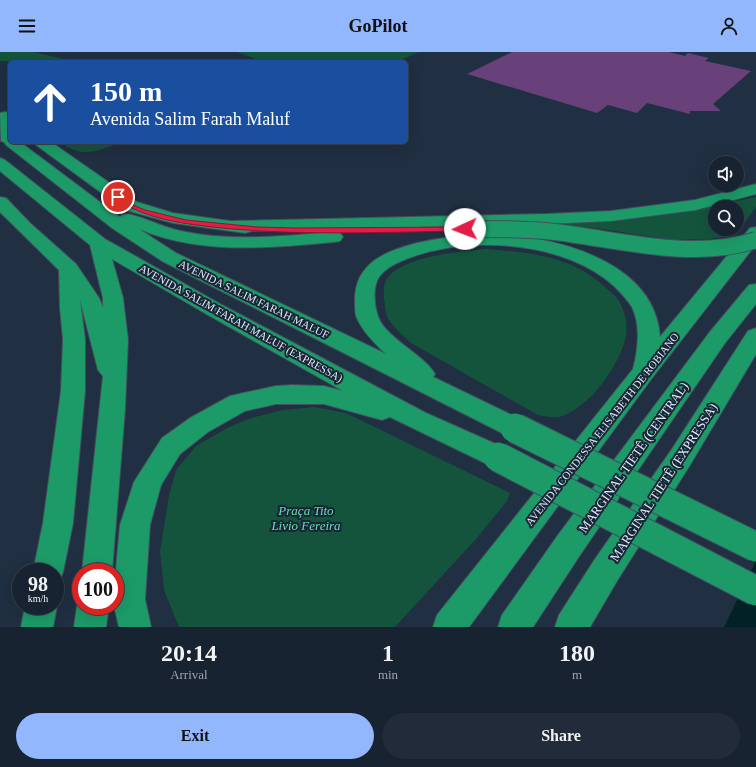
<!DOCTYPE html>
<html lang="en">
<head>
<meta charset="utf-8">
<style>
	:root { --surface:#182331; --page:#212b39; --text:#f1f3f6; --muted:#9fa4ab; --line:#36404d; --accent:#92b7fd }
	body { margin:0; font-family:Georgia,serif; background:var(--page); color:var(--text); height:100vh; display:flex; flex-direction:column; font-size:15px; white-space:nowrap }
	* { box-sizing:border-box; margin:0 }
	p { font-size:13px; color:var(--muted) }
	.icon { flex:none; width:22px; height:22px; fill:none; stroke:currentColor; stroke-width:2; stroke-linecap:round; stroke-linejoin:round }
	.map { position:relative; height:575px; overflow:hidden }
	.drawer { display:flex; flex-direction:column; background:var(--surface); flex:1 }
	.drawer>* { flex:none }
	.banner { position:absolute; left:8px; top:8px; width:400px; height:84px; border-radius:6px; box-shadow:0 4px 16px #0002,0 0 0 1px var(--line); background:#1a4fa0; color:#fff; overflow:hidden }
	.buttons { position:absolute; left:708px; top:104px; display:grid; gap:8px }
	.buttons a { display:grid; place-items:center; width:36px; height:36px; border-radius:50%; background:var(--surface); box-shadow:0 4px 16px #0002,0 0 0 1px var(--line); font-size:20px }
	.speed { position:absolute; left:12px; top:511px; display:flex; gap:8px; font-size:20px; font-weight:700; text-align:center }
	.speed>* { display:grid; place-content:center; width:52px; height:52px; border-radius:50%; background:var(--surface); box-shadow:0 4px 16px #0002,0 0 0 1px var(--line); line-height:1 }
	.speed small { font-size:10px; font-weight:400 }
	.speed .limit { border:6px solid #d22; background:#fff; color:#111 }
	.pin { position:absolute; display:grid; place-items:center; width:34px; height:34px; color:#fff; margin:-17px; border:2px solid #fff; border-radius:50%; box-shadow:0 1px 4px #0007 }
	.me { position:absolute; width:44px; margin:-22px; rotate:268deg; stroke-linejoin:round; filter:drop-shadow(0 0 3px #0008) }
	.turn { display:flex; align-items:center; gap:14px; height:84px; padding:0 16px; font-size:18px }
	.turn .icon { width:52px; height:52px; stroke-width:2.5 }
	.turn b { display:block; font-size:28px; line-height:34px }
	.eta { display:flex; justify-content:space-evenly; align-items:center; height:68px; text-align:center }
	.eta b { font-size:24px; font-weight:800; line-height:28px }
	.button { display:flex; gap:8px; margin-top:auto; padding:8px 16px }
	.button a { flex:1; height:46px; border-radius:24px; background:var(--accent); color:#111; font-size:16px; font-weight:800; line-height:46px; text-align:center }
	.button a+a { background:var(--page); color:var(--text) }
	header { display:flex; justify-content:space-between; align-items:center; height:52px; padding:0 16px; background:var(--accent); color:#111; font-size:18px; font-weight:800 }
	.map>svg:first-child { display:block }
	.green { fill:#14543c; fill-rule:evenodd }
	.water { fill:#002226 }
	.building { fill:#68407a }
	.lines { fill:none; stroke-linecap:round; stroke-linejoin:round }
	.highway-casing { stroke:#424e5e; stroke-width:2 }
	.highway { fill:#1c9b68; fill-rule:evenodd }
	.highway-bridge-far1-casing { stroke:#424e5e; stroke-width:18; stroke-linecap:butt }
	.highway-bridge-casing { stroke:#424e5e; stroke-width:31; stroke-linecap:butt }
	.highway-bridge-far1 { stroke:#1c9b68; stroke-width:16 }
	.highway-bridge { stroke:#1c9b68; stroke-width:29 }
	.route { fill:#e11d48; stroke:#92132f }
	.labels { text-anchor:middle; stroke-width:4; stroke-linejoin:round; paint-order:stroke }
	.street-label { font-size:11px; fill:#e3ecf9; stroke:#172537 }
	.near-street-label { font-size:13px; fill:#e3ecf9; stroke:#172537 }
	.near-park-label { font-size:13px; font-style:italic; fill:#66e0ad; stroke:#172537 }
</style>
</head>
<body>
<header><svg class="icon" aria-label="menu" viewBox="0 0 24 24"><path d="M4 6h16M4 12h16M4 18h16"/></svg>GoPilot<svg class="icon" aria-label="person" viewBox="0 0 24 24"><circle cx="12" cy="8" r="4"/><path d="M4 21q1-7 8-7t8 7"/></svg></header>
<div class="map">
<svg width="756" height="575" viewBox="0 0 756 575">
	<rect width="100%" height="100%" fill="#202f41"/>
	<!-- green -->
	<g class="green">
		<polygon points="0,0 34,0 76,10 0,9"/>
		<polygon points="237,0 419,0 396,10 264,10"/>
		<path d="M60,90H123C97,98 84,108 60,90Z"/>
		<path d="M756,145V155L744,171L731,184L708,187L671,188L602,177L543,171L653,164L684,160ZM715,155H737V177H715Z"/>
		<path d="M485,197C529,200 573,204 606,236C611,240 616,244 619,249C625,259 628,272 626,284C621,312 588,358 559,365C553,366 544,364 538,363L411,291C403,283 389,273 386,261C385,257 385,251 384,246C384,242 383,235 385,231C394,205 462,199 485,197Z"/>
		<polygon points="314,355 346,361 510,441 507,449 476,487 395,575 179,575 164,538 160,499 169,444 176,418 196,394 229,375 251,366 283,358"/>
	</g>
	<!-- water -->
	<polygon class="water" points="756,509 756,575 724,575"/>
	<!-- building -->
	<polygon class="building" points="512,0 669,0 685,4 688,1 709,6 705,9 751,19 713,52 721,59 690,59 690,62 647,51 637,61 608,53 597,61 467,22"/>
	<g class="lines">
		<defs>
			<g id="highway">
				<path d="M5,60L10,61V90H20L120,165L122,163L128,162C146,166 162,175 181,179C231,190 283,184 334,180L340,181L343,185L340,189L334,190C269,196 201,203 139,177L176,201L386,302C374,291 362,279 356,264C355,260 355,256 355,252C354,233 360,219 375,208C388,199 403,195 417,191C439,186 461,183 483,182C547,182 655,206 660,285L750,176L756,175V192L652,326L469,575H433L437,563L633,317C638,298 641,274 632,255C627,247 620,240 614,234C566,190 471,183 412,205C400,209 386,215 379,225C373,234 374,252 377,261C382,285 423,301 435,322L433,325L524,369L528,376L524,383L515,386L506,383L162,209L112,176L6,93L4,90L1,89L0,61Z"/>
				<polygon points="34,90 51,90 137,150 173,161 230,169 546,162 611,159 695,148 756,132 756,142 696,158 611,169 546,172 252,179 245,181 173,171 125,158 36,93"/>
				<polygon points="0,106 5,108 105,187 222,253 426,361 507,397 511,405 507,413 498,416 489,413 390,365 382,368 324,352 276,352 245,359 208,380 180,402 161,433 150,473 145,547 151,575 119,575 114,554 115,527 120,473 134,430 162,386 190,366 230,344 239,342 276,334 292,333 324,334 343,339 208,263 112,207 123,246 128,288 125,357 112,520 82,520 103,324 98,318 80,248 85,287 85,339 73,471 63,520 59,531 55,532 55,520 33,520 43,471 61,339 63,287 60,256 59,218 0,160 0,145 6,146 30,171 76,212 99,246 103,255 103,246 90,193 0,119"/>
				<polygon points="756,232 756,252 725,291 580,503 533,575 498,575 502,563 558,483 709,281 749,233"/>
				<polygon points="756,276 756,302 690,413 617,529 590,575 555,575 559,563 595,507 672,397 748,279"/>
				<polygon points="81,544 81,554 109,554 106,575 74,575 77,554"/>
				<polygon points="55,549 57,554 53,575 21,575 25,554 55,554"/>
			</g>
		</defs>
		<!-- highway casing -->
		<use href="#highway" class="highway-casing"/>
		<!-- highway -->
		<use href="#highway" class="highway"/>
		<defs>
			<path id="highway-bridge-far1" d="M452,177C487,177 521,176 555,180C621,188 691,209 756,188"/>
			<g id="highway-bridge">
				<polyline points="515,376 756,495"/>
				<polyline points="498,405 756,539"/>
			</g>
		</defs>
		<!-- highway-bridge-far1 casing -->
		<use href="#highway-bridge-far1" class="highway-bridge-far1-casing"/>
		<!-- highway-bridge casing -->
		<use href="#highway-bridge" class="highway-bridge-casing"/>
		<!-- highway-bridge-far1 -->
		<use href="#highway-bridge-far1" class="highway-bridge-far1"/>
		<!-- highway-bridge -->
		<use href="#highway-bridge" class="highway-bridge"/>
	</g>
	<!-- route -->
	<path class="route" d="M115,143H120L133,153L145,158L186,168L257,175L296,176L465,175L469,177L465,179C384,180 303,184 222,176C186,172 146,168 115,146Z"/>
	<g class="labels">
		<!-- street labels -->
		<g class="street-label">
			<text transform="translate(254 247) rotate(26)" y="4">AVENIDA SALIM FARAH MALUF</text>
			<text transform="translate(241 271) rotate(29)" y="4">AVENIDA SALIM FARAH MALUF (EXPRESSA)</text>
			<text transform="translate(602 377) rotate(-52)" y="4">AVENIDA CONDESSA ELISABETH DE ROBIANO</text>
		</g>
		<!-- near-street labels -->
		<g class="near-street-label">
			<text transform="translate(633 405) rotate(-55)" y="5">MARGINAL TIETÊ (CENTRAL)</text>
			<text transform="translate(663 430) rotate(-57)" y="5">MARGINAL TIETÊ (EXPRESSA)</text>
		</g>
		<!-- near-park labels -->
		<g class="near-park-label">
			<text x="306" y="463">Praça Tito<tspan x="306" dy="15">Livio Fereira</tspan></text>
		</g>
	</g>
</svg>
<div class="buttons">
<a><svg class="icon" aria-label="sound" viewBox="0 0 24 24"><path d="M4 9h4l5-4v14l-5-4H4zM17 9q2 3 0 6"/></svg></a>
<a><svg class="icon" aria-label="search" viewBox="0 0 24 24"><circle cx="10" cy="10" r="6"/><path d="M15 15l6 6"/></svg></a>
</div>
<div class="speed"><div>98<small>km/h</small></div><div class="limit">100</div></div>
<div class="pin" style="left:118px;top:145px;background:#d93025"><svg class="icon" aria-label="arrive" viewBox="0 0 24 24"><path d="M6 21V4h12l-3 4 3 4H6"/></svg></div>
<svg class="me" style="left:465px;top:177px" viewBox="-20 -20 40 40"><circle r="19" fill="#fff"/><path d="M0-13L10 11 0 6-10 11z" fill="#e11d48"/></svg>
<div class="banner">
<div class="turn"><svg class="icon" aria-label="ahead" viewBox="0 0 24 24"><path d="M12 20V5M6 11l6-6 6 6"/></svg><div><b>150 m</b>Avenida Salim Farah Maluf</div></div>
</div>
</div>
<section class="drawer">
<div class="eta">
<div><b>20:14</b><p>Arrival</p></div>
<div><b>1</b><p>min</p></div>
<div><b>180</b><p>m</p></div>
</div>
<div class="button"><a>Exit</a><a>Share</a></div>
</section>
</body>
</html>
